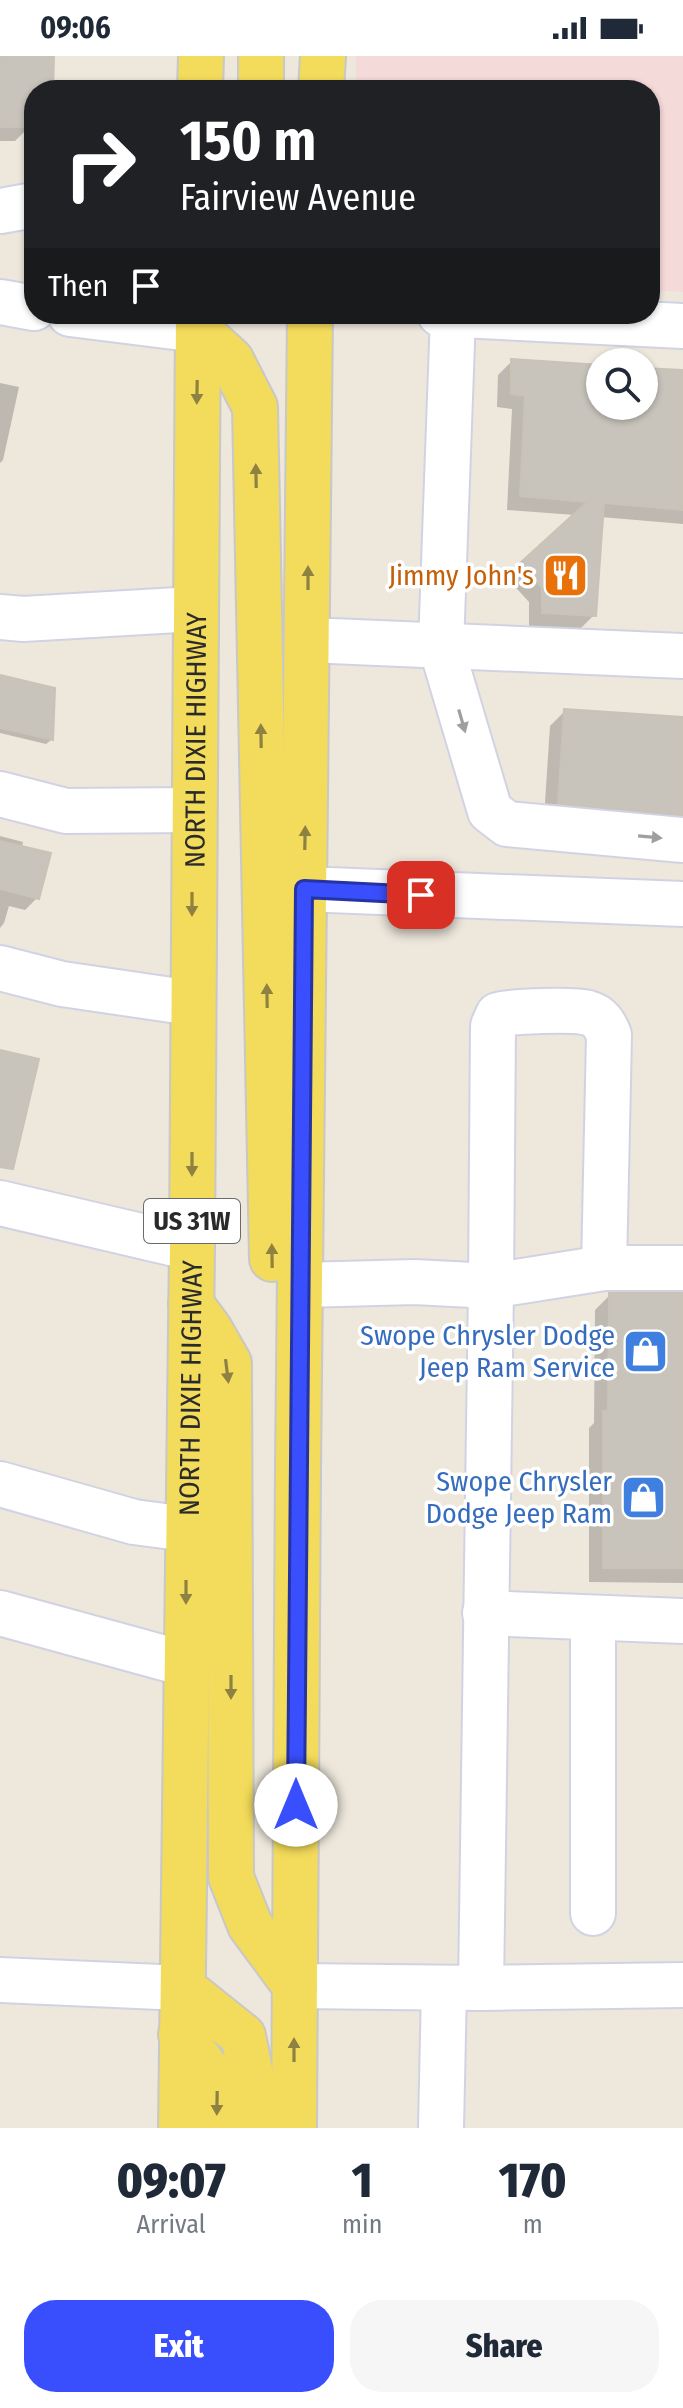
<!DOCTYPE html>
<html lang="en">
<head>
<meta charset="utf-8">
<style>
	:root { --surface:#fff; --page:#f6f6f7; --text:#1f2937; --muted:#747a83; --accent:#394ffd }
	body { margin:0; font-family:"Fira Sans Condensed",sans-serif; background:var(--page); color:var(--text); height:100vh; display:flex; flex-direction:column; font-size:30px; white-space:nowrap }
	* { box-sizing:border-box; margin:0 }
	p { font-size:26px; color:var(--muted) }
	.icon { flex:none; width:44px; height:44px; fill:none; stroke:currentColor; stroke-width:2; stroke-linecap:round; stroke-linejoin:round }
	.map { position:relative; height:2072px; overflow:hidden }
	.details { display:flex; flex-direction:column; background:var(--surface); flex:1 }
	.details>* { flex:none }
	.guide { position:absolute; left:24px; top:24px; width:636px; height:244px; border-radius:32px; box-shadow:0 2px 6px #0004; background:#202124; color:#fff; overflow:hidden }
	.controls { position:absolute; left:586px; top:292px; display:grid; gap:16px }
	.controls a { display:grid; place-items:center; width:72px; height:72px; border-radius:50%; background:var(--surface); box-shadow:0 2px 6px #0004; font-size:40px }
	.pin { position:absolute; display:grid; place-items:center; width:68px; height:68px; color:#fff; margin:-34px; border-radius:16px; box-shadow:0 4px 12px #0006 }
	.me { position:absolute; width:88px; margin:-44px; rotate:0deg; stroke-linejoin:round; filter:drop-shadow(0 0 6px #0008) }
	.turn { display:flex; align-items:center; gap:28px; height:168px; padding:0 24px; font-size:36px }
	.turn .icon { width:104px; height:104px; stroke-width:2.5 }
	.turn b { display:block; font-size:56px; line-height:68px }
	.then { display:flex; align-items:center; height:76px; padding:0 24px; background:#0003; gap:16px; font-size:30px }
	.eta { display:flex; justify-content:space-evenly; align-items:center; height:136px; text-align:center }
	.eta b { font-size:48px; font-weight:800; line-height:56px }
	.cta { display:flex; gap:16px; margin-top:auto; padding:16px 24px }
	.cta a { flex:1; height:92px; border-radius:32px; background:var(--accent); color:#fff; font-size:32px; font-weight:800; line-height:92px; text-align:center }
	.cta a+a { background:var(--page); color:var(--text) }
	.status { display:flex; justify-content:space-between; align-items:center; height:56px; padding:0 40px; background:var(--surface); direction:ltr }
	.status svg { height:22px; fill:currentColor }
	.map>svg:first-child { display:block }
	.medical { fill:#f4dad9 }
	.shadow { fill:#0003 }
	.building { fill:#c8c4bc; stroke:#c8c3b6; stroke-width:2 }
	.lines { fill:none; stroke-linecap:round; stroke-linejoin:round }
	.minor-casing { stroke:#d1d3e3; stroke-width:48 }
	.major-casing { stroke:#c8c8c8; stroke-width:48 }
	.minor { stroke:#fff; stroke-width:44 }
	.major { stroke:#f3db5b; stroke-width:44 }
	.oneway { fill:#8e8242 }
	.oneway2 { fill:#9f9f9f }
	.route-casing { stroke:#2533a4; stroke-width:20 }
	.route { stroke:#394ffd; stroke-width:14 }
	.labels { text-anchor:middle; stroke-width:7; stroke-linejoin:round; paint-order:stroke }
	.shield { fill:#fff; stroke:#6a6a6a; stroke-width:2 }
	.shield-label { font-size:26px; font-weight:bold; fill:#2a2a2a }
	.food-label { font-size:28px; fill:#c56008; stroke:#fff; text-anchor:end }
	.street-label { font-size:28px; fill:#2a2a2a; stroke:#fff }
	.shop-label { font-size:28px; fill:#366cbe; stroke:#fff; text-anchor:end }
</style>
</head>
<body>
<div class="status"><b>09:06</b><svg viewBox="0 0 49 12"><path d="M0 12V9h3v3zM5 12V6h3v6zM10 12V3h3v9zM15 12V0h3v12zM26 1h20v11H26zM47 4h2v5h-2z"/></svg></div>
<div class="map">
<svg width="683" height="2072" viewBox="0 0 683 2072">
	<rect width="100%" height="100%" fill="#ede7dc"/>
	<!-- medical -->
	<polygon class="medical" points="356,0 683,0 683,236 650,234 650,34 356,34"/>
	<!-- shadow -->
	<g class="shadow">
		<polygon points="0,0 52,0 34,34 30,70 15,85 0,85"/>
		<polygon points="512,305 600,311 600,350 644,350 644,314 683,316 683,468 601,461 594,559 580,573 529,570 529,546 507,522 575,459 507,454 512,353 497,351 498,319"/>
		<polygon points="0,327 19,331 3,404 0,407"/>
		<polygon points="0,621 53,633 51,684 46,688 0,677"/>
		<polygon points="565,655 683,663 683,779 544,762 550,670"/>
		<polygon points="0,780 23,786 22,792 37,842 25,854 9,850 4,867 0,872"/>
		<polygon points="610,1239 683,1240 683,1527 589,1526 589,1372 594,1367 595,1254"/>
	</g>
	<!-- building -->
	<g class="building">
		<polygon points="0,0 54,0 53,34 33,35 32,71 0,71"/>
		<polygon points="511,303 600,309 600,350 644,350 644,312 683,314 683,454 604,447 596,560 542,557 542,532 520,507 587,446 520,440 525,340 511,338"/>
		<polygon points="0,619 55,632 53,684 0,672"/>
		<polygon points="564,653 683,661 683,759 558,748"/>
		<polygon points="0,785 51,797 39,843 0,833"/>
		<polygon points="0,994 39,1003 13,1113 0,1111"/>
		<polygon points="609,1237 683,1237 683,1512 603,1512 603,1355 608,1354"/>
	</g>
	<g class="lines">
		<defs>
			<g id="minor">
				<polyline points="0,155 34,149"/>
				<polyline points="0,246 34,252"/>
				<polyline points="70,258 198,274"/>
				<polyline points="440,258 683,270"/>
				<polyline points="453,259 441,590 490,755 507,768 683,784"/>
				<polyline points="0,561 23,563 195,553"/>
				<polyline points="308,584 683,600"/>
				<polyline points="0,738 66,755 193,754"/>
				<polyline points="304,833 683,848"/>
				<polyline points="0,912 62,928 192,947"/>
				<polyline points="0,1147 192,1192"/>
				<path d="M604,1212L609,979C605,969 600,960 588,957C574,953 512,955 498,959L493,970L491,1230L604,1212H683"/>
				<polyline points="301,1229 415,1226 491,1230 481,1932"/>
				<polyline points="0,1428 134,1466 187,1473"/>
				<polyline points="0,1557 186,1608"/>
				<polyline points="485,1557 683,1565"/>
				<polyline points="593,1562 593,1857"/>
				<polyline points="0,1924 183,1932"/>
				<polyline points="295,1930 481,1932 683,1929"/>
				<polyline points="441,2072 444,1932"/>
			</g>
			<g id="major">
				<polyline points="200,34 201,0"/>
				<polyline points="261,34 261,0"/>
				<polyline points="321,34 323,0"/>
				<polyline points="198,274 231,304 255,351 272,1203"/>
				<polyline points="191,1248 210,1274 229,1307 231,1821 250,1869 295,1930"/>
				<polyline points="183,1932 243,1980 254,2033 255,2072"/>
				<polyline points="181,1978 217,2027 217,2072"/>
				<path id="s1" d="M181,2072L192,1192L198,258"/>
				<polyline points="294,2072 298,1412 310,258"/>
			</g>
		</defs>
		<!-- minor casing -->
		<use href="#minor" class="minor-casing"/>
		<!-- major casing -->
		<use href="#major" class="major-casing"/>
		<!-- minor -->
		<use href="#minor" class="minor"/>
		<!-- major -->
		<use href="#major" class="major"/>
	</g>
	<!-- one-way arrows -->
	<defs><path id="oneway-solid" d="M-6-.8H1V-3.2L6.5 0L1 3.2V.8H-6Z" transform="scale(2)"/></defs>
	<g class="oneway">
		<use href="#oneway-solid" transform="translate(197 336) rotate(91)"/>
		<use href="#oneway-solid" transform="translate(256 420) rotate(-91)"/>
		<use href="#oneway-solid" transform="translate(308 522) rotate(-90)"/>
		<use href="#oneway-solid" transform="translate(261 680) rotate(-91)"/>
		<use href="#oneway-solid" transform="translate(305 782) rotate(-89)"/>
		<use href="#oneway-solid" transform="translate(192 848) rotate(90)"/>
		<use href="#oneway-solid" transform="translate(267 940) rotate(-91)"/>
		<use href="#oneway-solid" transform="translate(192 1108) rotate(90)"/>
		<use href="#oneway-solid" transform="translate(272 1200) rotate(-91)"/>
		<use href="#oneway-solid" transform="translate(227 1315) rotate(83)"/>
		<use href="#oneway-solid" transform="translate(186 1536) rotate(90)"/>
		<use href="#oneway-solid" transform="translate(231 1631) rotate(90)"/>
		<use href="#oneway-solid" transform="translate(294 1994) rotate(-90)"/>
		<use href="#oneway-solid" transform="translate(217 2047) rotate(91)"/>
	</g>
	<g class="oneway2">
		<use href="#oneway-solid" transform="translate(462 665) rotate(74)"/>
		<use href="#oneway-solid" transform="translate(650 781) rotate(5)"/>
	</g>
	<g class="lines">
		<defs>
			<polyline id="route" points="296,1749 304,833 421,839"/>
		</defs>
		<!-- route casing -->
		<use href="#route" class="route-casing"/>
		<!-- route -->
		<use href="#route" class="route"/>
	</g>
	<!-- icons -->
	<defs>
		<symbol id="restaurant-square" viewBox="-11 -11 22 22"><rect x="-9" y="-9" width="18" height="18" rx="4" fill="#e8710a" stroke="#fff"/><path d="M-5-6h1v4h1v-4h1v4h1v-4h1v5L-1.5 .5V6h-2V.5L-5-1ZM5-6V6H3V1.5H1.5Q1.5-4 5-6Z" fill="#fff"/></symbol>
		<symbol id="shop-square" viewBox="-11 -11 22 22"><rect x="-9" y="-9" width="18" height="18" rx="4" fill="#3f7fe0" stroke="#fff"/><path d="M-5-2.5h2.3a2.7 3.5 0 0 1 5.4 0H5L5.5 6h-11ZM-1.5-2.5h3a1.5 2.3 0 0 0-3 0Z" fill="#fff"/></symbol>
	</defs>
	<g fill-rule="evenodd">
		<use href="#restaurant-square" x="540" y="494" width="51" height="51"/>
		<use href="#shop-square" x="620" y="1270" width="51" height="51"/>
		<use href="#shop-square" x="618" y="1416" width="51" height="51"/>
	</g>
	<g class="labels">
		<!-- shield labels -->
		<rect class="shield" x="144" y="1143" width="96" height="44" rx="6"/>
		<g class="shield-label">
			<text x="192" y="1174">US 31W</text>
		</g>
		<!-- food labels -->
		<g class="food-label">
			<text x="534" y="529">Jimmy John's</text>
		</g>
		<!-- street labels -->
		<g class="street-label">
			<text dy="10" stroke="none"><textPath href="#s1" startOffset="1388">NORTH DIXIE HIGHWAY</textPath></text>
			<text dy="10" stroke="none"><textPath href="#s1" startOffset="740">NORTH DIXIE HIGHWAY</textPath></text>
		</g>
		<!-- shop labels -->
		<g class="shop-label">
			<text x="615" y="1289">Swope Chrysler Dodge<tspan x="615" dy="32">Jeep Ram Service</tspan></text>
			<text x="612" y="1435">Swope Chrysler<tspan x="612" dy="32">Dodge Jeep Ram</tspan></text>
		</g>
	</g>
</svg>
<div class="controls">
<a><svg class="icon" aria-label="search" viewBox="0 0 24 24"><circle cx="10" cy="10" r="6"/><path d="M15 15l6 6"/></svg></a>
</div>
<div class="pin" style="left:421px;top:839px;background:#d93025"><svg class="icon" aria-label="arrive" viewBox="0 0 24 24"><path d="M6 21V4h12l-3 4 3 4H6"/></svg></div>
<svg class="me" style="left:296px;top:1749px" viewBox="-20 -20 40 40"><circle r="19" fill="#fff"/><path d="M0-13L10 11 0 6-10 11z" fill="#394ffd"/></svg>
<div class="guide">
<div class="turn"><svg class="icon" aria-label="right" viewBox="0 0 24 24"><path d="M7 20v-9h11M14 6l5 5-5 5"/></svg><div><b>150 m</b>Fairview Avenue</div></div>
<div class="then">Then<svg class="icon" aria-label="arrive" viewBox="0 0 24 24"><path d="M6 21V4h12l-3 4 3 4H6"/></svg></div>
</div>
</div>
<section class="details">
<div class="eta">
<div><b>09:07</b><p>Arrival</p></div>
<div><b>1</b><p>min</p></div>
<div><b>170</b><p>m</p></div>
</div>
<div class="cta"><a>Exit</a><a>Share</a></div>
</section>
</body>
</html>
